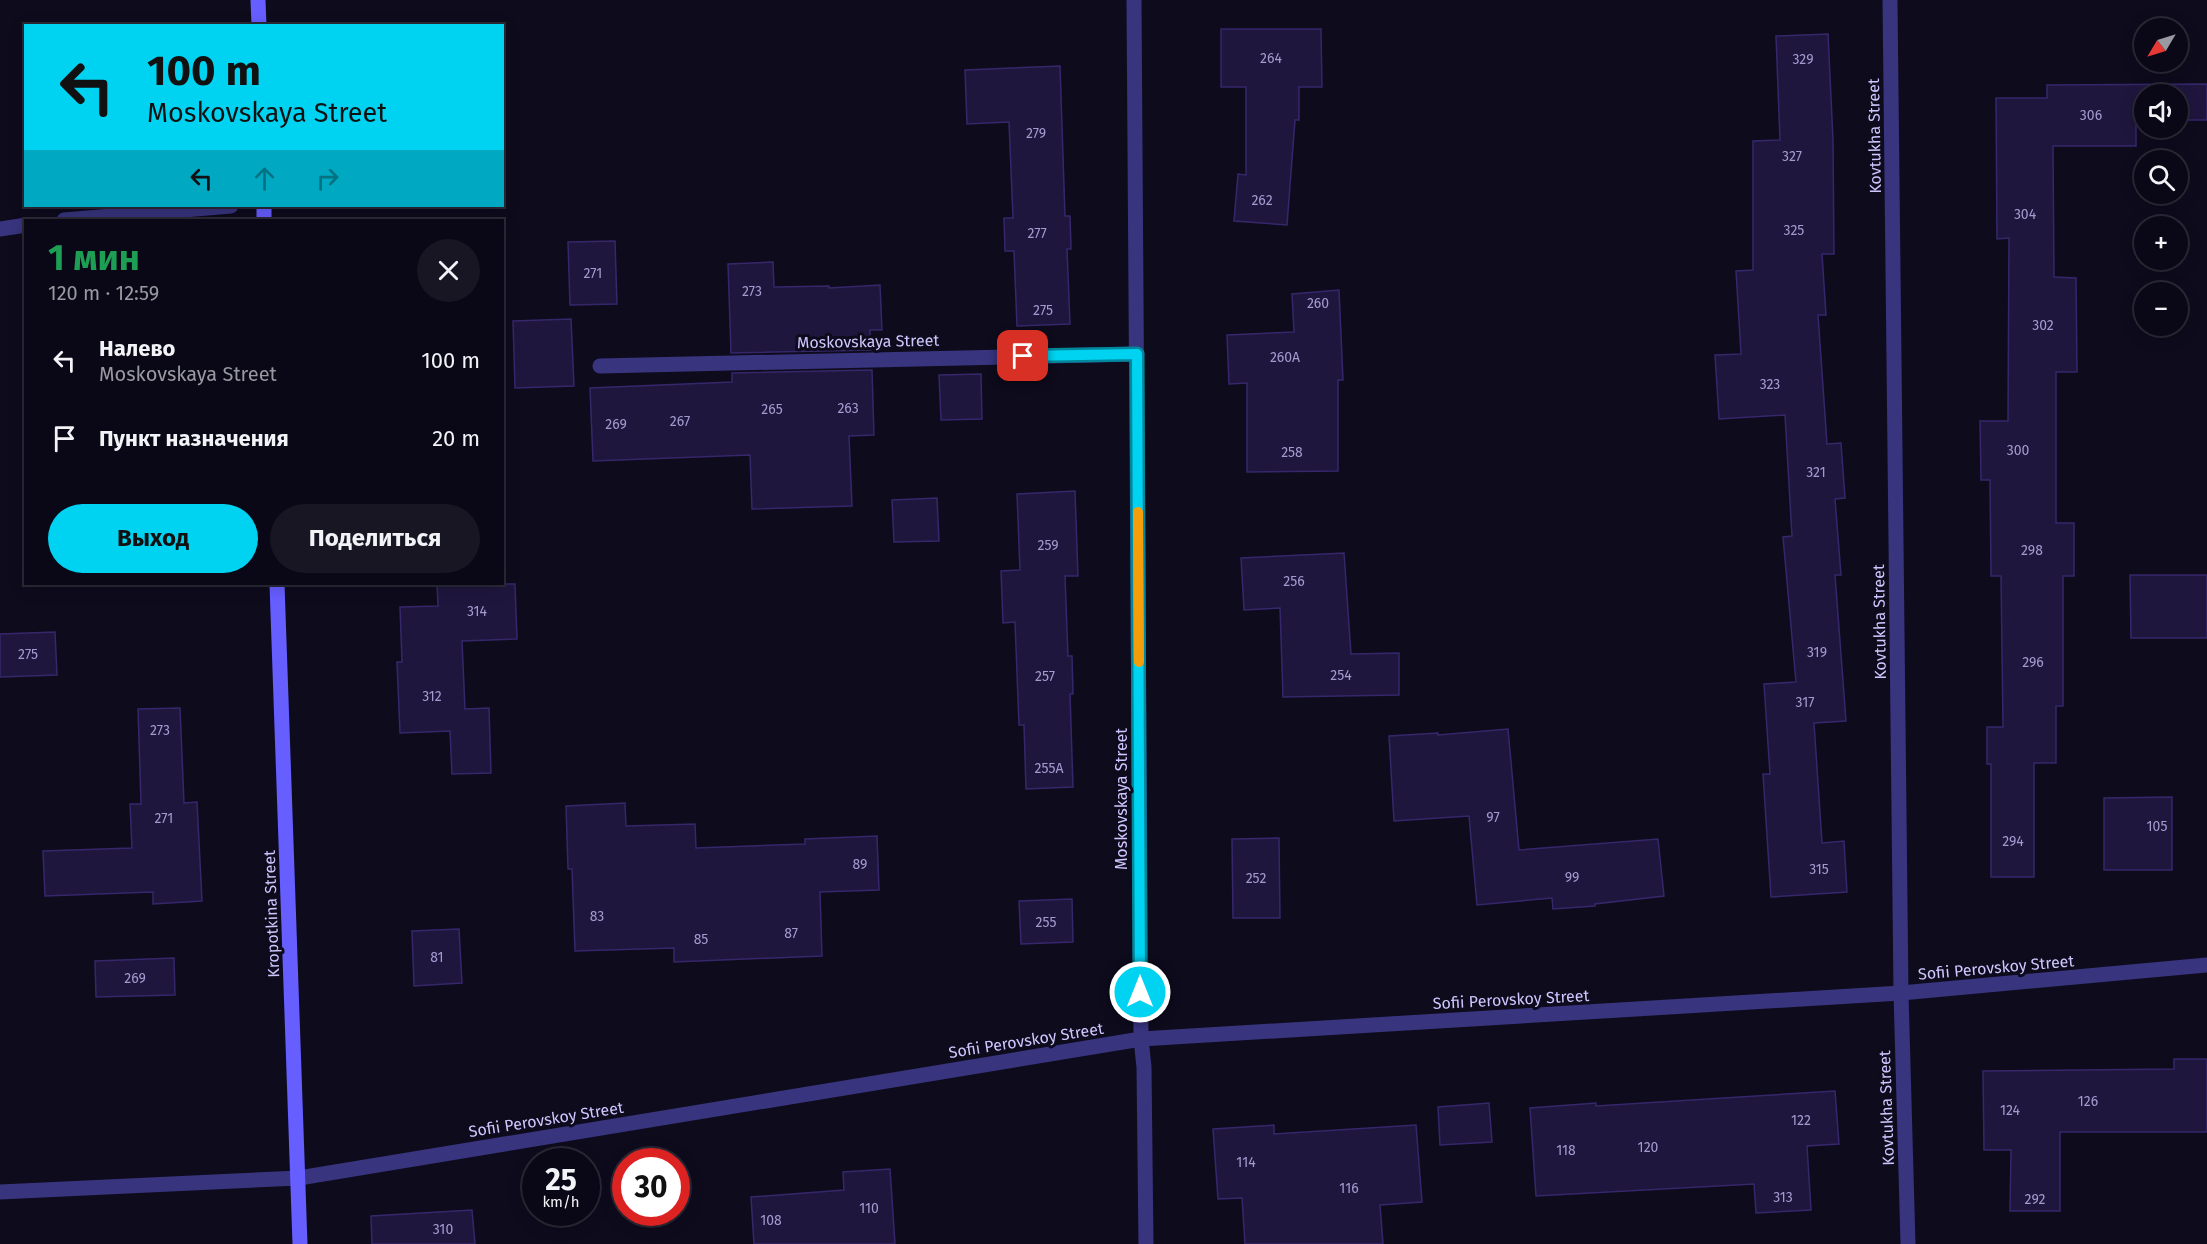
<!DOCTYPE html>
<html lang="ru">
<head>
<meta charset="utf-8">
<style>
	:root { --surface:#0a0816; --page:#181623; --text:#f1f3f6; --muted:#999aa1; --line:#2a2935; --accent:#00d3f2 }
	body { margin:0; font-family:"Fira Sans",sans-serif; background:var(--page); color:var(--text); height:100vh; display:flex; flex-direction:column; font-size:22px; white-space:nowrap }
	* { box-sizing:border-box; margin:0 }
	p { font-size:20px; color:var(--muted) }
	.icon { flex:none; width:33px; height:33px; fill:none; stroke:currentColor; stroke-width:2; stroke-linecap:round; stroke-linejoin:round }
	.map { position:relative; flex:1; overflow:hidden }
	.drawer { position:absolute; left:24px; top:219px; width:480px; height:366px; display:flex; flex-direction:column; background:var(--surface); border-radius:0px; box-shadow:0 3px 15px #0003,0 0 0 2px var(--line) }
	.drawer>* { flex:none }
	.hud { position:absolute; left:24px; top:24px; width:480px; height:183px; border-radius:0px; box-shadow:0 3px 15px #0003,0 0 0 2px var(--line); background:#00d3f2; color:#111; overflow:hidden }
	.needle { width:39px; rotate:232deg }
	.tools { position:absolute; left:2134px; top:18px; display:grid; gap:12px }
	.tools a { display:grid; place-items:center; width:54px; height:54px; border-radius:50%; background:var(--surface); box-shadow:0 3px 15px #0003,0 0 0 2px var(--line); font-size:30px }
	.speed { position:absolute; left:522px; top:1148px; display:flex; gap:12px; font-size:30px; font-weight:700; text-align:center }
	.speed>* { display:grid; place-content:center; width:78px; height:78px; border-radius:50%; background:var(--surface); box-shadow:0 3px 15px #0003,0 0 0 2px var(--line); line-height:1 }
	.speed small { font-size:15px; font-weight:400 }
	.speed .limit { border:9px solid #d22; background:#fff; color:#111 }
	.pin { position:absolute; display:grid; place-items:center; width:51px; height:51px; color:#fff; margin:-26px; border-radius:12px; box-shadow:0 3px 9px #0006 }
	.me { position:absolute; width:66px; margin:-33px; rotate:0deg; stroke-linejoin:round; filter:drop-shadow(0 0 4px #0008) }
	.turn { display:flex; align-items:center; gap:21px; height:126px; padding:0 24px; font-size:27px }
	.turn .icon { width:78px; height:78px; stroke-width:2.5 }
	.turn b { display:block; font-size:42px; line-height:51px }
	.lanes { display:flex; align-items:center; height:57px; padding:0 24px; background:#0003; justify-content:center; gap:30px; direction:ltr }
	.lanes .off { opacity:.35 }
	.round { display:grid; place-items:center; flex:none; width:63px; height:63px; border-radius:32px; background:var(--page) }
	.summary { display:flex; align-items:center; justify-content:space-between; height:102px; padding:0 24px }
	h1 { font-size:36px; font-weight:700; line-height:45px; color:#1e9e55 }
	.button { display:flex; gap:12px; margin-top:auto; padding:12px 24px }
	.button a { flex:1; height:69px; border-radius:36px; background:var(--accent); color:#111; font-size:24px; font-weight:700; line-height:69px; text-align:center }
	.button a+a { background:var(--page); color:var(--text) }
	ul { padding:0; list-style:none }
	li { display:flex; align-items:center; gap:18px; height:78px; padding:0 24px }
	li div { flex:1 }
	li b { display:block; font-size:22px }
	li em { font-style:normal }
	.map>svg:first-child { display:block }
	.building { fill:#1f163e; stroke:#36276b; stroke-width:1.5 }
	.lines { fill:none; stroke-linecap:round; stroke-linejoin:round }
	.minor { stroke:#38347e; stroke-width:15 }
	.secondary { stroke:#665eff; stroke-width:15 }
	.route-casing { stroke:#00899d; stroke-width:15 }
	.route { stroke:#00d3f2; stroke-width:10 }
	.slow { stroke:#f59e0b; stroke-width:10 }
	.labels { text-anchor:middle; stroke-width:6; stroke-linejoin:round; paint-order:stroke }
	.number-label { font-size:14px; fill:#a29bcf }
	.street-label { font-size:16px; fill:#cec7ff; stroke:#0e0b1d }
</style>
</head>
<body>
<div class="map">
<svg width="2207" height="1244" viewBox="0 0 2207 1244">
	<rect width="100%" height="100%" fill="#0e0b1d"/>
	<!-- building -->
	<g class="building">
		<polygon points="1221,29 1321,29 1322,87 1299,87 1299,120 1295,120 1287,225 1234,221 1238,174 1246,175 1246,87 1221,87"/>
		<polygon points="1828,34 1833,140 1834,254 1822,254 1826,315 1818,315 1827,444 1841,443 1845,498 1835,499 1841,575 1835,575 1846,721 1814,723 1822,843 1844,841 1847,892 1771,897 1763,774 1770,774 1764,684 1796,682 1783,537 1792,536 1785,415 1719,419 1715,355 1741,354 1736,271 1753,270 1753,141 1780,140 1776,36"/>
		<polygon points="1060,66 1065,216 1070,216 1071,249 1067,249 1070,324 1017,326 1014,251 1005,251 1004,218 1013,218 1009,122 967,124 965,70"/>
		<polygon points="2207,84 2207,120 2178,120 2178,94 2145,94 2145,120 2136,120 2136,146 2053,146 2054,277 2076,278 2077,372 2056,372 2056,523 2074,523 2074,576 2063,576 2063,706 2056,706 2056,763 2034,763 2034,877 1991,877 1991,764 1987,764 1987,727 2003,727 2001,576 1991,576 1990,480 1981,480 1980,421 2008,421 2009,238 1997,239 1996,98 2047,98 2047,85"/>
		<polygon points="615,241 617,304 570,305 568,242"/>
		<polygon points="773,262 774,287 829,286 829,288 880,285 882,330 870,330 871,350 731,353 728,264"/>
		<polygon points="1339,290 1343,380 1338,380 1338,471 1247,472 1247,383 1229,384 1227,335 1294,332 1292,294"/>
		<polygon points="571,319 574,386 515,388 513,321"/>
		<polygon points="872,370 874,435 849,436 852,506 752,509 750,455 593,461 590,388 732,382 732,373"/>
		<polygon points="981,374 982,419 941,420 939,375"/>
		<polygon points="1075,491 1078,576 1065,576 1068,656 1072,656 1073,694 1070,694 1073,787 1026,789 1024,725 1019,725 1015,622 1003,623 1001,571 1020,570 1017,494"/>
		<polygon points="937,498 939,541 894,542 892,500"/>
		<polygon points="1344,553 1351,654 1399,653 1399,695 1283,697 1280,608 1244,610 1241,558"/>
		<polygon points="2130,575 2207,575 2207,638 2131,638"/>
		<polygon points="437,584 515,584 517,639 462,641 465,709 489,708 491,773 452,774 450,731 400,733 397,662 402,662 400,607 438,606"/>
		<polygon points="55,632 57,675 0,677 0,634"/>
		<polygon points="180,708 184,803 197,802 202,901 153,904 153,892 45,896 43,851 132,848 130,804 141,804 138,709"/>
		<polygon points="1508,729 1519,850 1658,839 1664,896 1595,904 1595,906 1553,909 1552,898 1477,905 1469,816 1394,821 1389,736 1438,733 1438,735"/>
		<polygon points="2172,797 2172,870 2104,870 2104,798"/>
		<polygon points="625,803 626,826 695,824 696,848 805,844 805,839 877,836 879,890 820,892 822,956 674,962 674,948 575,951 572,869 568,869 566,806"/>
		<polygon points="1279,838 1280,918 1233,918 1232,839"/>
		<polygon points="1072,899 1073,942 1021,944 1019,901"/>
		<polygon points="459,929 462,983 414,986 412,931"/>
		<polygon points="174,958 175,995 96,997 95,961"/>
		<polygon points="2174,1059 2207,1059 2207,1132 2060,1132 2060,1211 2010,1211 2011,1150 1984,1150 1983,1071 2174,1069"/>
		<polygon points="1835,1091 1839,1144 1807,1146 1811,1210 1756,1213 1754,1184 1536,1196 1530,1108 1596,1103 1596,1106"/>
		<polygon points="1489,1103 1492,1142 1440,1145 1438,1107"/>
		<polygon points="1274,1125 1274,1134 1416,1125 1422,1202 1380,1205 1383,1244 1245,1244 1242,1198 1218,1199 1213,1129"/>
		<polygon points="890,1169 895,1244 754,1244 751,1197 844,1190 843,1172"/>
		<polygon points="472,1210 475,1244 372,1244 371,1216"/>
	</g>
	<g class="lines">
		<!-- minor -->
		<g class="minor">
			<polyline points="1134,0 1141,1039 1144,1067 1146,1244"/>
			<polyline points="1890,0 1901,993 1908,1244"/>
			<polyline points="64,220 231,206"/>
			<polyline points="0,229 26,225"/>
			<polyline points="600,366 1137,354"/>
			<polyline points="0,1192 299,1178 1141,1039 1901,993 2207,965"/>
		</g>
		<!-- secondary -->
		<g class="secondary">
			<polyline points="258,0 259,26"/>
			<polyline points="264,206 264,220"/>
			<polyline points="277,584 300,1244"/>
		</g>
	</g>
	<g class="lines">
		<defs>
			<polyline id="route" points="1023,356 1137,354 1140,992"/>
		</defs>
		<!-- route casing -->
		<use href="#route" class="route-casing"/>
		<!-- route -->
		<use href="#route" class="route"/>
		<!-- slow -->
		<polyline class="slow" points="1138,512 1139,662"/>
	</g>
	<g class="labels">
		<!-- number labels -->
		<g class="number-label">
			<text x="1271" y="63">264</text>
			<text x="1803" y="64">329</text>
			<text x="2091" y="120">306</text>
			<text x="1036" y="138">279</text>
			<text x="1792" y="161">327</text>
			<text x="1262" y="205">262</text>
			<text x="2025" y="219">304</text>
			<text x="1794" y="235">325</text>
			<text x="1037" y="238">277</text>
			<text x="593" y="278">271</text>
			<text x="752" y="296">273</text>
			<text x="1318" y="308">260</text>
			<text x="1043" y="315">275</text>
			<text x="2043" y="330">302</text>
			<text x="1285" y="362">260А</text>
			<text x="1770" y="389">323</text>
			<text x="848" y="413">263</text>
			<text x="772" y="414">265</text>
			<text x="680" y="426">267</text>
			<text x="616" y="429">269</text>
			<text x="2018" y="455">300</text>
			<text x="1292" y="457">258</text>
			<text x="1816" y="477">321</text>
			<text x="1048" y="550">259</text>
			<text x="2032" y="555">298</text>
			<text x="1294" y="586">256</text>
			<text x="477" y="616">314</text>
			<text x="1817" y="657">319</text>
			<text x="28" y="659">275</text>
			<text x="2033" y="667">296</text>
			<text x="1341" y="680">254</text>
			<text x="1045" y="681">257</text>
			<text x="432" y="701">312</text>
			<text x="1805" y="707">317</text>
			<text x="160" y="735">273</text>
			<text x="1049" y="773">255А</text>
			<text x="1493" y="822">97</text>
			<text x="164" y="823">271</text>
			<text x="2157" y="831">105</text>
			<text x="2013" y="846">294</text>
			<text x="860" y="869">89</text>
			<text x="1819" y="874">315</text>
			<text x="1572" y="882">99</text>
			<text x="1256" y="883">252</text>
			<text x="597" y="921">83</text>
			<text x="1046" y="927">255</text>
			<text x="791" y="938">87</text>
			<text x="701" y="944">85</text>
			<text x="437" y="962">81</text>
			<text x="135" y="983">269</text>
			<text x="2088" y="1106">126</text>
			<text x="2010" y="1115">124</text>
			<text x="1801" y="1125">122</text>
			<text x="1648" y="1152">120</text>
			<text x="1566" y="1155">118</text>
			<text x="1246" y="1167">114</text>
			<text x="1349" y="1193">116</text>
			<text x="1783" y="1202">313</text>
			<text x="2035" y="1204">292</text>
			<text x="869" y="1213">110</text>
			<text x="771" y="1225">108</text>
			<text x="443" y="1234">310</text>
		</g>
		<!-- street labels -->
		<g class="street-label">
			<text transform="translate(1874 136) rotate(-91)" y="6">Kovtukha Street</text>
			<text transform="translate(868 341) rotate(-1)" y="6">Moskovskaya Street</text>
			<text transform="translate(1879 622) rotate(-91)" y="6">Kovtukha Street</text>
			<text transform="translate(1121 799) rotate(-90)" y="6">Moskovskaya Street</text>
			<text transform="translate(271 914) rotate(-92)" y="6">Kropotkina Street</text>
			<text transform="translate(1996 967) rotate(-5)" y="6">Sofii Perovskoy Street</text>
			<text transform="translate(1511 999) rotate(-3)" y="6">Sofii Perovskoy Street</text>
			<text transform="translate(1026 1040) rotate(-9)" y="6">Sofii Perovskoy Street</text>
			<text transform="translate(1886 1108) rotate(-92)" y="6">Kovtukha Street</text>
			<text transform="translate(546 1119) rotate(-9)" y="6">Sofii Perovskoy Street</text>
		</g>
	</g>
</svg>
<div class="tools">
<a><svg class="needle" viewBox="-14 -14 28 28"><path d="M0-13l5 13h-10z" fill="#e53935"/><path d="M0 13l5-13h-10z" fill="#999aa1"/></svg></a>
<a><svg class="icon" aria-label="sound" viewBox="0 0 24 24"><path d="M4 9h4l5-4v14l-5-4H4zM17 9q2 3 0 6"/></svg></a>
<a><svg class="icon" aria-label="search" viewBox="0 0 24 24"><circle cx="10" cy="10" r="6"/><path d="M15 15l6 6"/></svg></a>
<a>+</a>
<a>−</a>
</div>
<div class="speed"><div>25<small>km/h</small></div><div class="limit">30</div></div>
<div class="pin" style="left:1023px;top:356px;background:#d93025"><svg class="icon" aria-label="arrive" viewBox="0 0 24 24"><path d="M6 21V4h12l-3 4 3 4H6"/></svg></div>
<svg class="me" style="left:1140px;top:992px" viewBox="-20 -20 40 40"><circle r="17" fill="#00d3f2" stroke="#fff" stroke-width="3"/><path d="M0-11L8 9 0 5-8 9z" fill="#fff"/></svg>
<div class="hud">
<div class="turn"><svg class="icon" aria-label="left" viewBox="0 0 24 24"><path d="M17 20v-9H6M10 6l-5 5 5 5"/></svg><div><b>100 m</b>Moskovskaya Street</div></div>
<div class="lanes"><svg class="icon" aria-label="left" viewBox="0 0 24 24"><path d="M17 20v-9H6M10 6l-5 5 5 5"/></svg><svg class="icon off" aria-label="ahead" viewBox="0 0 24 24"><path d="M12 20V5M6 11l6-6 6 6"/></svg><svg class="icon off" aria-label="right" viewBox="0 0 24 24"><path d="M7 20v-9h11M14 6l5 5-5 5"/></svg></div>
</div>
<section class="drawer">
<div class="summary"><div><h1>1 мин</h1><p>120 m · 12:59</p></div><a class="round"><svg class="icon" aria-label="close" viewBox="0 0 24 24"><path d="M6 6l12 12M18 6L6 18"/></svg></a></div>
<ul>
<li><svg class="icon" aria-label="left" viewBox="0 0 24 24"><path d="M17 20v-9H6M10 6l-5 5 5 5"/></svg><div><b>Налево</b><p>Moskovskaya Street</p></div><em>100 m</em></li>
<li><svg class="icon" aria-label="arrive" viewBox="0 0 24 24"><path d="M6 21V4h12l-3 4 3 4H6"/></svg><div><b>Пункт назначения</b></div><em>20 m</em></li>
</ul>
<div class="button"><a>Выход</a><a>Поделиться</a></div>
</section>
</div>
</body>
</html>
